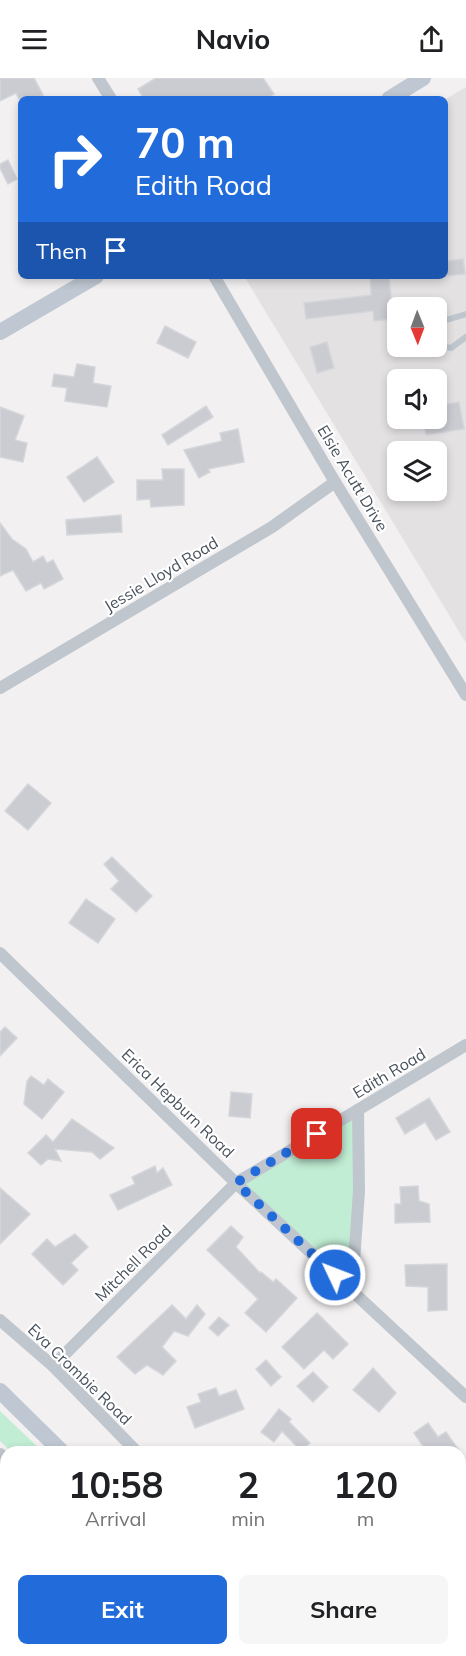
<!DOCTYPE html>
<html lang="en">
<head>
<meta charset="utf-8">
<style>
	:root { --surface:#fff; --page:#f6f6f6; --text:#202124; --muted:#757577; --accent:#226bda }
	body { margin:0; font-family:Mulish,sans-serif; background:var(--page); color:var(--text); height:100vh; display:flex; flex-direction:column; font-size:22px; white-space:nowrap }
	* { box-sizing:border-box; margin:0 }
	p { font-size:20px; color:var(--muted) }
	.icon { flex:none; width:33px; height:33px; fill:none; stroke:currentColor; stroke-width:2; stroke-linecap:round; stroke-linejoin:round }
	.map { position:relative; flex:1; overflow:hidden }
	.drawer { position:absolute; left:0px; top:1368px; width:466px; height:210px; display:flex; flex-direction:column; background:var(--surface); border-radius:18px 18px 0 0; box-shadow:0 3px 9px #0003 }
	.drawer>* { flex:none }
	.guide { position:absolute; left:18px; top:18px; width:430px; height:183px; border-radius:9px; box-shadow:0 3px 9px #0003; background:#226bda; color:#fff; overflow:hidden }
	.needle { width:39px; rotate:179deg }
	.controls { position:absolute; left:387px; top:219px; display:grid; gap:12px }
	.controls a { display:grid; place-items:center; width:60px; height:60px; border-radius:9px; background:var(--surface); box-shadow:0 3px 9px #0003; font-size:30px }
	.pin { position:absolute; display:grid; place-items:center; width:51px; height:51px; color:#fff; margin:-26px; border-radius:12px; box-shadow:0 3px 9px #0006 }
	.me { position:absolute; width:66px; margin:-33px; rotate:313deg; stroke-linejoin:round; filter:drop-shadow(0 0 4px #0008) }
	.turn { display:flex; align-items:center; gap:21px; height:126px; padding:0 18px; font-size:27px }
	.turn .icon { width:78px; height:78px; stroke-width:2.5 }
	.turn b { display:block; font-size:42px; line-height:51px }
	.then { display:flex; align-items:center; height:57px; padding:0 18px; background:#0003; gap:12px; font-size:22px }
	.eta { display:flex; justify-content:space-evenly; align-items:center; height:102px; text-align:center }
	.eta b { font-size:36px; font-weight:700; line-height:42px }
	.button { display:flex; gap:12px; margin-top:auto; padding:12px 18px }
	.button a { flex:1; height:69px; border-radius:9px; background:var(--accent); color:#fff; font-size:24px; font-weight:700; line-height:69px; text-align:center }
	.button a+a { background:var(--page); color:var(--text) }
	header { display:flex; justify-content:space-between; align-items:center; height:78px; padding:0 18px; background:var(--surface); font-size:27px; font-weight:700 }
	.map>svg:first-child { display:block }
	.education { fill:#e3e1e1; fill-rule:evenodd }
	.green { fill:#c1edd4 }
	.building { fill:#caccd2; stroke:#d4d6db; stroke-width:1.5 }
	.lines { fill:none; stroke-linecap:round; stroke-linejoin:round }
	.lane { stroke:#bfc6ce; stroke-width:6 }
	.street { stroke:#bfc6ce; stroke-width:12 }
	.secondary { stroke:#bec7d2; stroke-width:16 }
	.route { stroke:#226bda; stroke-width:10; stroke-dasharray:0 18 }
	.labels { text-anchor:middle; stroke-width:4.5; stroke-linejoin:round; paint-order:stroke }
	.street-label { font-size:16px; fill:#49525c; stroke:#fff }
</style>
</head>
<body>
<header><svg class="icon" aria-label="menu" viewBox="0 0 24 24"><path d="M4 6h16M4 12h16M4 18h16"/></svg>Navio<svg class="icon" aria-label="share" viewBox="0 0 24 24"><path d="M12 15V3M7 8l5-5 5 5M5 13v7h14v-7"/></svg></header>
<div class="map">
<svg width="466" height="1578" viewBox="0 0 466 1578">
	<rect width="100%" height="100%" fill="#f2f0f0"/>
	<!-- education -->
	<path class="education" d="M466,9V565L244,198H446V21ZM398,230H436V268H398ZM398,302H436V340H398ZM398,374H436V412H398Z"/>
	<!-- green -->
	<g class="green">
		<polygon points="354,1039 354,1117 348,1202 242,1107"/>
		<polygon points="0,1333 43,1374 12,1374 0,1363"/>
	</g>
	<!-- building -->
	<g class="building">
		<polygon points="0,0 34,0 43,17 36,21 19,21 16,15 0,23"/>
		<polygon points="156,0 263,0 274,16 266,21 144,21 138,11"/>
		<polygon points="8,82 17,101 8,106 0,90 0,86"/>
		<polygon points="463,181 465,196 446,198 446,183"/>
		<polygon points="370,198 389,198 393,241 374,243 373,233 306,241 304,225 371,217"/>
		<polygon points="165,248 196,264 188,280 157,265"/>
		<polygon points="327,264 334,290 317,295 310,269"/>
		<polygon points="77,286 95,289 93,305 111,308 107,329 65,323 67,310 52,308 54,296 74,299"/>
		<polygon points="459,324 464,351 426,357 423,340 436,340 436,328"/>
		<polygon points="206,328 213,339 168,367 162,357"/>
		<polygon points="0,329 24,338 15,362 27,365 23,384 0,379"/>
		<polygon points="238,351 244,384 208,391 210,394 199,400 184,372 222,363 220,355"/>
		<polygon points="97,379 114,404 84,424 67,399"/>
		<polygon points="162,391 184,391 184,427 151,429 150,421 137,422 137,402 163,402"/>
		<polygon points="121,437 122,454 67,457 66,442"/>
		<polygon points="0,445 12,461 26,471 33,484 43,478 47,485 53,482 63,501 44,511 41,505 26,513 13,492 0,498"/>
		<polygon points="28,706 51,725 28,752 5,733"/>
		<polygon points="112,779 152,818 136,834 111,811 119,803 104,786"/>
		<polygon points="86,821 115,841 98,865 69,845"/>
		<polygon points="5,949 17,960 0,978 0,954"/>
		<polygon points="31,998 44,1007 48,1001 64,1014 42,1041 24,1026 27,1003"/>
		<polygon points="231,1014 252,1016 250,1040 229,1038"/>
		<polygon points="429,1020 450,1054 436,1062 425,1044 405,1056 396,1040"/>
		<polygon points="72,1041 114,1070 100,1081 92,1074 55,1071 61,1083 48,1081 41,1087 28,1075 46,1057 53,1064"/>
		<polygon points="155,1088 157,1095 163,1090 172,1107 118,1132 110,1117 135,1106 132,1099"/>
		<polygon points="418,1108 419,1123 429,1126 430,1144 395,1145 395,1126 401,1126 400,1109"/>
		<polygon points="0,1110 30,1136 0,1166"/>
		<polygon points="231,1148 243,1159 236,1169 260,1195 261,1194 273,1204 276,1201 297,1220 266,1254 245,1235 258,1221 207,1172"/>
		<polygon points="75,1156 88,1169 71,1185 78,1192 63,1207 32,1176 47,1161 55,1169"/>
		<polygon points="447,1186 447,1232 428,1233 428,1209 406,1208 405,1187"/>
		<polygon points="172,1227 186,1241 197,1227 205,1236 188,1258 174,1253 162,1269 176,1283 163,1297 147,1287 135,1296 117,1279"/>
		<polygon points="317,1235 348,1266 333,1281 324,1272 304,1291 282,1269"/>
		<polygon points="219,1239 229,1247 218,1258 209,1250"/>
		<polygon points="266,1282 281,1299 271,1308 256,1291"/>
		<polygon points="373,1290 396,1315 379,1334 353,1312"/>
		<polygon points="313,1294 328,1309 313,1324 297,1308"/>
		<polygon points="216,1310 219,1318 236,1312 244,1331 195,1350 187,1329 201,1324 198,1316"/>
		<polygon points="279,1331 291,1341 289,1344 310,1365 301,1373 282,1353 274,1364 261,1354"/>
		<polygon points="428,1345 438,1359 446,1354 460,1374 427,1374 414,1355"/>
	</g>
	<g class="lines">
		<!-- lane -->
		<g class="lane">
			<polyline points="436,245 466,236"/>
			<polyline points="436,267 451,270 466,259"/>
		</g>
		<!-- street -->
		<g class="street">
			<polyline points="98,0 111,21"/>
			<polyline points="214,198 335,404 466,617"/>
			<polyline points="0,610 272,449 335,404"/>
			<polyline points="0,875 236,1105 466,1319"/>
			<polyline points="352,1212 359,1113 358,1032"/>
			<polyline points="0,1242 53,1288 137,1374"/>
			<polyline points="53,1288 236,1105 466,967"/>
			<polyline points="0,1376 6,1382"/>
			<polyline points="0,1489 6,1494"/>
			<polyline points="460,1563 466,1556"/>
			<polyline points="203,1572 209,1578"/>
			<polyline points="349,1572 355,1578"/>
			<polyline points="66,1578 72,1572"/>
			<polyline points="107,1578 112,1572"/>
			<polyline points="447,1578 452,1572"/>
		</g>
		<!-- secondary -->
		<g class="secondary">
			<polyline points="389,21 423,0"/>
			<polyline points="0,254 96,198"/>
			<polyline points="0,1313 62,1374"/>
			<polyline points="269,1572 275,1578"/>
		</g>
	</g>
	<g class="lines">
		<!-- route -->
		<polyline class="route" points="317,1056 236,1105 335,1197"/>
	</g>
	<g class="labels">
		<!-- street labels -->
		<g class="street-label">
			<text transform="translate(353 400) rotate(59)" y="6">Elsie Acutt Drive</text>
			<text transform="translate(161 496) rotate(-31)" y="6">Jessie Lloyd Road</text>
			<text transform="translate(389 995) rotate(-31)" y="6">Edith Road</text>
			<text transform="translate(178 1025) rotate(44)" y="6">Erica Hepburn Road</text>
			<text transform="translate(133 1185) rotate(-45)" y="6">Mitchell Road</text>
			<text transform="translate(80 1296) rotate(44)" y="6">Eva Crombie Road</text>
		</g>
	</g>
</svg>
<div class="controls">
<a><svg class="needle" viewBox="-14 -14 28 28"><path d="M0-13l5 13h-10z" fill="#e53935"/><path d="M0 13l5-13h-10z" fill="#757577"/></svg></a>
<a><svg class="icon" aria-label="sound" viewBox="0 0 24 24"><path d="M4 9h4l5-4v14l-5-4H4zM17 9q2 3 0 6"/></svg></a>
<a><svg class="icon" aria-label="layers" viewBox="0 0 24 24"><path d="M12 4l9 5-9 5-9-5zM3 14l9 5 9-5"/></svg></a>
</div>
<div class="pin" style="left:317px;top:1056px;background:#d93025"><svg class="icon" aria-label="arrive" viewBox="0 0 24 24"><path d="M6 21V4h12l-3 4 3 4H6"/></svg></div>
<svg class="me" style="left:335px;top:1197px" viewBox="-20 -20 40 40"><circle r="17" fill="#226bda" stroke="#fff" stroke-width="3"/><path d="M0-11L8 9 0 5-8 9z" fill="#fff"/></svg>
<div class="guide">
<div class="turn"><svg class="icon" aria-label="right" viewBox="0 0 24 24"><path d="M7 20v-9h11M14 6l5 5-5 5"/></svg><div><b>70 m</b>Edith Road</div></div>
<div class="then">Then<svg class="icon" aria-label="arrive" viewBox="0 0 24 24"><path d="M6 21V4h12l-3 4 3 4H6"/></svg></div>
</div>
<section class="drawer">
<div class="eta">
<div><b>10:58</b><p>Arrival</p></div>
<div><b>2</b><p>min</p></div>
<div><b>120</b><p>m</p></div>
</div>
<div class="button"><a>Exit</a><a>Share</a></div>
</section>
</div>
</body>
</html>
